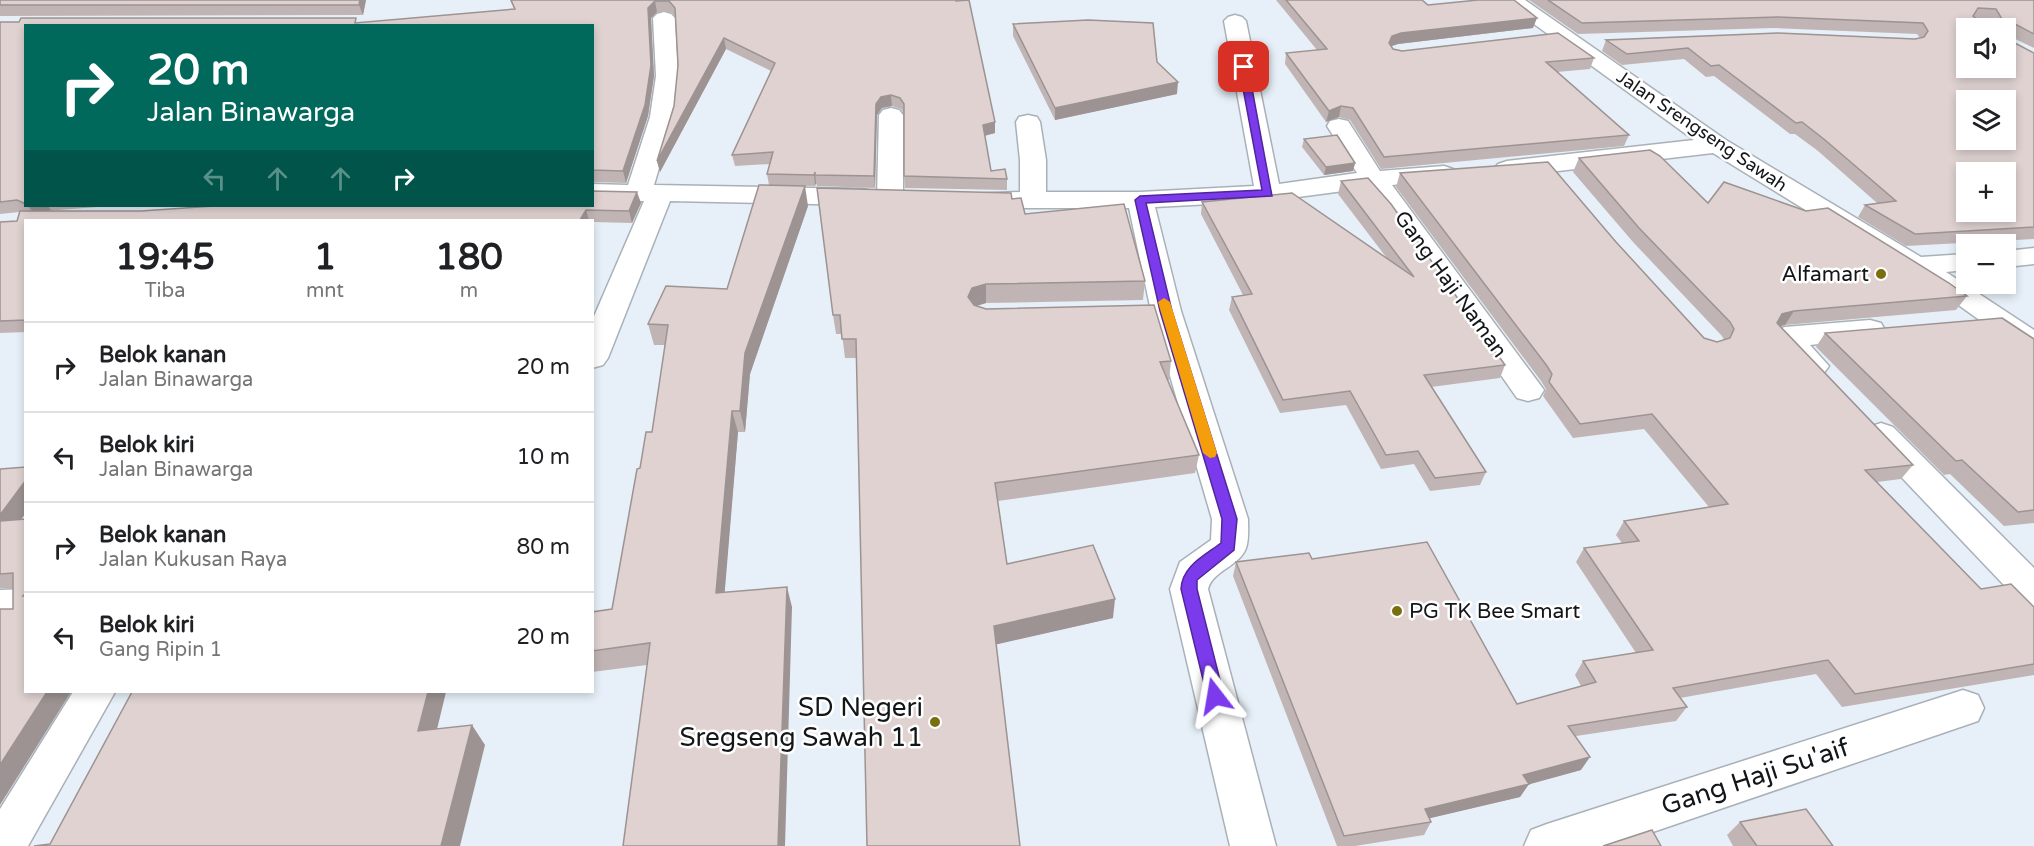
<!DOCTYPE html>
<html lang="id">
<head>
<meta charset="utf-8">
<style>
	:root { --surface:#fff; --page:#f2f2f2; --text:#202124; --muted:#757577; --line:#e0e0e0 }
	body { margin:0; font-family:"Varela Round",sans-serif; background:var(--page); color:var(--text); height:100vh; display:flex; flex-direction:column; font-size:22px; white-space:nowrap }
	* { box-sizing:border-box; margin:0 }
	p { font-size:20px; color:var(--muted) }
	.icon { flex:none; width:33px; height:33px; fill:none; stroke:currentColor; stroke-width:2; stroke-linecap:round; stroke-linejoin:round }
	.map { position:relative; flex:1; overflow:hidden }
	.panel { position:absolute; left:24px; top:219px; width:570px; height:474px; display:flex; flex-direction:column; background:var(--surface); border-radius:0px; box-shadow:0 3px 9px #0003 }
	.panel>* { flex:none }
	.top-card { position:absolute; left:24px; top:24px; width:570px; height:183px; border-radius:0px; box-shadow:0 3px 9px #0003; background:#00695c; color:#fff; overflow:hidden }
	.tools { position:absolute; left:1956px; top:18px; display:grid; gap:12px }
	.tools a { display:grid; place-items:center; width:60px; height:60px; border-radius:0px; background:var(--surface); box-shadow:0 3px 9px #0003; font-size:30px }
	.pin { position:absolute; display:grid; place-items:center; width:51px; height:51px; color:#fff; margin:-26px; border-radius:12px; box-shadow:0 3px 9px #0006 }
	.me { position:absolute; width:66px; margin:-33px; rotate:346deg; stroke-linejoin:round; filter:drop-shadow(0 0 4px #0008) }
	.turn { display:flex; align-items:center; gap:21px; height:126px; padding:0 24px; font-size:27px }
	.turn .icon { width:78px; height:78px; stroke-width:2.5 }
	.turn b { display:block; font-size:42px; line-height:51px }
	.lanes { display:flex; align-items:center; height:57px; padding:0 24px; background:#0003; justify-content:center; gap:30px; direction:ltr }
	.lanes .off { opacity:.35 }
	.eta { display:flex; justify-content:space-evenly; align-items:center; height:102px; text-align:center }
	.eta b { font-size:36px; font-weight:800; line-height:42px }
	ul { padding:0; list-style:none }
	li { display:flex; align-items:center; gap:18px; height:90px; padding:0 24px; border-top:2px solid var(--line) }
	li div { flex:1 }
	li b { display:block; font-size:22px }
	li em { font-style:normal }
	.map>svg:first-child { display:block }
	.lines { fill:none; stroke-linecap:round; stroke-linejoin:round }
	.minor-casing { stroke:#a9b1b8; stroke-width:3 }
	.minor { fill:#fff; fill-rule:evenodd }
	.wall { fill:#c0b5b4 }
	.shaded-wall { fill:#9c9392 }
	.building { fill:#dfd2d1; stroke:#9c9392; stroke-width:1.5; fill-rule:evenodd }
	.route { fill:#7c3aed; stroke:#51269a; stroke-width:1.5 }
	.slow { fill:#f59e0b }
	.poi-dot { fill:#796f0e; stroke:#fff; stroke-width:2 }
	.labels { text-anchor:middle; stroke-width:5; stroke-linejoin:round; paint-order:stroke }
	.far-street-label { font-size:18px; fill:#131619; stroke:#fff }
	.poi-label { font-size:21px; fill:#131619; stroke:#fff; text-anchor:end }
	.street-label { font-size:21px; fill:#131619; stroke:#fff }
	.near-poi-label { font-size:26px; fill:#131619; stroke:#fff; text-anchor:end }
	.near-street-label { font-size:26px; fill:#131619; stroke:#fff }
</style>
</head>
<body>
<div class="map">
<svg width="2034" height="846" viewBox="0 0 2034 846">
	<rect width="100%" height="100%" fill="#e7f0f8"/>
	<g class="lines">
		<defs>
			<g id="minor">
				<polygon points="1501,0 1525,0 1726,140 1921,257 1966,254 1966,270 1946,272 2034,330 2034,354 2023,351 1915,274 1906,272 1713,153 1507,177 1498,174 1494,169 1498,164 1507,161 1694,140"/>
				<polygon points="664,12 671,14 675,18 678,76 674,117 654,185 863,189 872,191 876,197 872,203 863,205 670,201 608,358 603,365 592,368 592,321 644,201 592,200 592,184 628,185 650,117 656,76 653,18 657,14"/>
				<path d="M1235,15L1242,17L1246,21L1279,184L1357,173L1327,126L1330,121L1339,119L1348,121L1380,171L1444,166L1453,169L1457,174L1453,179L1392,185L1544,390L1539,398L1528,401L1517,398L1389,215L1366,188L1268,201L1155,207L1181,311L1248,519C1248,528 1249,540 1246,548C1239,567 1213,570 1208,589L1276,846H1230L1170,589L1180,562L1211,540L1212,519L1151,311L1129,208H978L969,206L965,200L969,194L1020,192V160L1016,122L1019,117L1028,115L1037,117L1040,122L1046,160V192H1140L1254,186L1224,21L1228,17Z"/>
				<polygon points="891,108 899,110 903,115 903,198 899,204 890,206 881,204 877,198 879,115 883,110"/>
				<polygon points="2034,248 2034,264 2006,267 2006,251"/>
				<path d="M1870,320L1881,323L1885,330L1881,337L1810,345L1829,366L1824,373C1800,380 1782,356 1770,337L1774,330L1785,327Z"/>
				<polygon points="1881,423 1893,427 2034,568 2034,607 2021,603 1869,443 1864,435 1869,427"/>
				<polygon points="26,589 26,621 0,622 0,590"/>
				<polygon points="1963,690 1978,695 1984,708 1978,721 1612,846 1524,846 1531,830 1547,824"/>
				<polygon points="73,692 115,692 28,846 0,846 0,809"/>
			</g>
		</defs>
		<!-- minor casing -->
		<use href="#minor" class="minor-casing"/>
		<!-- minor -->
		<use href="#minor" class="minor"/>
	</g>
	<!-- wall -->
	<g class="wall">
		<polygon points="0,0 366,0 363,15 0,16"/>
		<polygon points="510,0 956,0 995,122 995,133 985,136 991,171 1007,179 1007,190 905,188 904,176 904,114 901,109 892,106 882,108 877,115 875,188 817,186 816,183 815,186 769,185 767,174 770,164 735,166 732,155 771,71 726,49 660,172 657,161 674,106 678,65 675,16 671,12 657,12 651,18 654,76 648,116 626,183 592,182 592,26 26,26 26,206 110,206 46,211 141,211 641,203 632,223 592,222 592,220 26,220 26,332 0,333 0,222 17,221 19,212 0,214 0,22 358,23 514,9"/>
		<polygon points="1276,0 1422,0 1428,5 1533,28 1398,44 1391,46 1393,49 1402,51 1594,58 1590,69 1557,72 1629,135 1624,146 1381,169 1350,120 1339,117 1326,122 1285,64 1286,53 1317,50"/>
		<polygon points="1529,0 2034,0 2034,48 2011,37 2011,41 2034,53 2034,239 1906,246 1858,217 1865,205 1877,203 1818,151 1795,134 1790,134 1714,76 1706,77 1684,59 1622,65 1602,51 1606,40 1915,39 1920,38 1917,34 1773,28 1578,34"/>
		<polygon points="1013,24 1157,62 1177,94 1055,120 1013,36"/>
		<polygon points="1304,139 1355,163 1353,171 1324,175 1302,147"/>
		<polygon points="1579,158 1967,296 1956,310 1785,325 1780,326 1913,465 1901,479 1877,482 1981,589 2034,607 2034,675 1842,707 1816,674 1680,698 1687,707 1676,721 1576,736 1581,770 1529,784 1520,797 1430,818 1431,822 1424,835 1355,846 1337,846 1233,576 1236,562 1312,559 1517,704 1581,686 1575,675 1583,661 1636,653 1576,562 1584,548 1622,543 1616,535 1624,521 1709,507 1644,429 1573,438 1543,396 1546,389 1541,381 1396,187 1400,173 1616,242 1704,338 1717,342 1724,340 1722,336 1633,242 1573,172"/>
		<polygon points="1341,181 1505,365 1500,378 1431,387 1486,472 1480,485 1430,491 1414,464 1381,469 1346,405 1280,413 1229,310 1232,297 1243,295 1201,214 1202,202 1386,257 1338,194"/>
		<polygon points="1012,199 1025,214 1145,281 1143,300 986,303 976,306 1171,361 1169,380 1168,380 1199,455 1195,473 998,501 1007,564 1113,618 996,644 857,358 845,358 842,334 836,334 833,315"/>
		<polygon points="808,206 750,374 745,432 738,432 724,592 792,607 647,665 592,672 592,612 612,609 640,468 652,432 665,345 654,345 648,324 727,289"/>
		<polygon points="1825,333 2034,339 2034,523 2004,526 1950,474 1944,475 1816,347"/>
		<polygon points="26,467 26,513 20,520 13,609 13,588 0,588 0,469"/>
		<polygon points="1740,822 1833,846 1733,846 1727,835"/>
	</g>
	<!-- shaded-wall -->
	<g class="shaded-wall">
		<polygon points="360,0 366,0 363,15 359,5"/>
		<polygon points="655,1 657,12 651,18 654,76 648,116 626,183 623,171 648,8"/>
		<polygon points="1537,18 1533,28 1398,44 1389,47 1389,43 1392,36 1401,33"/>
		<polygon points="724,38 726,49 660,172 657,161"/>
		<polygon points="1178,82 1177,94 1055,120 1055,108"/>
		<polygon points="891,95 892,106 882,108 877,115 875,188 874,176 876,104 881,97"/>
		<polygon points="1341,106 1339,117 1326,122 1329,111"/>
		<polygon points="995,122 995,133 983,136 983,125"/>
		<polygon points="1355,163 1353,171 1324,175 1326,167"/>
		<polygon points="815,172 816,183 815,186 814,175"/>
		<polygon points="805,186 808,206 750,374 745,432 740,411 745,353"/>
		<polygon points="637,192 641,203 632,223 629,211"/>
		<polygon points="28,206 48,206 51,210 41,212 37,217"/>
		<polygon points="586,210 589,220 580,220"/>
		<polygon points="986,284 986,303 973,307 968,297 972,288"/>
		<polygon points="1794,311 1785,325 1773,328 1782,314"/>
		<polygon points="732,411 738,432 723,613 716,593"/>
		<polygon points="26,480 26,513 9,535 0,526 0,515"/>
		<polygon points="787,587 792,607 785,846 778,846"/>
		<polygon points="1115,599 1113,618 994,645 994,626"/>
		<polygon points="47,692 71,692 0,805 0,765"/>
		<polygon points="428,692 446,692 432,750 418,731"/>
		<polygon points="472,725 485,745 460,846 441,846"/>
		<polygon points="1590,757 1581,770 1516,788 1529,784 1520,797 1418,821 1425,809 1523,775"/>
	</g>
	<!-- building -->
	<g class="building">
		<polygon points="0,0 360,0 359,5 0,5"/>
		<polygon points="511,0 956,0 956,1 969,0 995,122 983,125 991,171 1005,169 1007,179 904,176 904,104 900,98 891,95 881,97 876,104 874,176 815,175 815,172 814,175 767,174 773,152 732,155 775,63 724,38 657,161 674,106 678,65 675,8 669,1 655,1 648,8 651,65 645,105 623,171 592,170 592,26 26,26 26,204 17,200 0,202 0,22 19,22 21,18 356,18 355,23 515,9"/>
		<polygon points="1286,0 1422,0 1428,5 1478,0 1514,0 1537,18 1401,33 1392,36 1389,43 1393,49 1402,51 1558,33 1594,58 1546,62 1629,135 1384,157 1353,108 1341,106 1329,111 1286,53 1327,49"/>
		<path d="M1548,0H2034V34L2013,23L2011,41L2034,53V227L1915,234L1865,205L1896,201L1825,140L1802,122L1796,123L1719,65L1711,66L1688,48L1627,54L1606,40L1778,33L1915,39L1924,37L1928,31L1923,23L1778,17L1582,23ZM1978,8L1996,9L2002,19L1978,20L1973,16ZM1966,28H2006V68H1966ZM1966,100H2006V140H1966ZM1966,172H2006V212H1966Z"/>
		<polygon points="1088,20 1153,23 1157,62 1178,82 1055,108 1013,24"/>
		<polygon points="1337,135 1355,163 1326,167 1304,139"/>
		<polygon points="1650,150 1660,156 1708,203 1724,182 1806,211 1828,208 1949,283 1967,296 1794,311 1782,314 1777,323 1913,465 1865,470 1981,589 2011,584 2034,607 2034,664 1855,694 1828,660 1673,688 1687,707 1568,726 1590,757 1523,775 1529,784 1425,809 1431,822 1344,836 1236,562 1309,553 1312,559 1427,542 1517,704 1596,682 1583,661 1653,650 1584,548 1639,541 1624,521 1728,504 1652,414 1580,424 1549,382 1552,374 1547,366 1400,173 1548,162 1616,242 1704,338 1717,342 1730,338 1734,329 1730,322 1639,228 1579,158"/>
		<polygon points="1368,178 1391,204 1505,365 1424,375 1486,472 1435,478 1418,451 1386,455 1350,391 1283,400 1232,297 1252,294 1202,202 1292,193 1414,277 1341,181"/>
		<polygon points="759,185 805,186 745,353 740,411 732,411 716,593 787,587 778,846 623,846 650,643 592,651 592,612 612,609 637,469 640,468 646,432 652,432 668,325 648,324 666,286 727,289"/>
		<polygon points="817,188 1011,193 1012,199 1021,198 1025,214 1124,204 1145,281 986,284 972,288 968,297 974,305 986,309 1154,305 1171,361 1160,362 1199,455 995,483 1007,564 1093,545 1115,599 994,626 1020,846 867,846 856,339 842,339 840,315 833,315"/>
		<polygon points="592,191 637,192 629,211 586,210 580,220 26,220 26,320 0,321 0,222 17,221 20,211 141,211 214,206 592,206"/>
		<polygon points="2002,318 2034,339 2034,510 2018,512 1962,460 1956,461 1825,333"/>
		<polygon points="26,467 26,480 0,515 0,469"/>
		<polygon points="26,519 26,593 23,596 26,596 26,692 47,692 0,765 0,609 13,609 13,573 0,574 0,521"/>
		<polygon points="132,692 428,692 418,731 472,725 441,846 34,846 50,844"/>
		<polygon points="1806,809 1833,846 1757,846 1740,822"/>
		<polygon points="1652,830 1661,846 1603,846"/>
	</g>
	<!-- route -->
	<path class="route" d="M1244,64L1248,67L1272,196L1146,203L1172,311L1237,519L1234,550L1197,580V589L1224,696L1221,702L1215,704L1209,702L1207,696L1181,589C1182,566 1204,556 1221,543L1222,519L1160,311L1135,200L1140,196L1262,190L1239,67Z"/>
	<!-- slow -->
	<polygon class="slow" points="1164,298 1170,302 1217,453 1215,457 1210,458 1203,453 1158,302"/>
	<!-- markers -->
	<g class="poi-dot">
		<circle cx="1881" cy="274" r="6"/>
		<circle cx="1397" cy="611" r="6"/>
		<circle cx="935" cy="722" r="6"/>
	</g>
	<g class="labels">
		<!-- far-street labels -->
		<g class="far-street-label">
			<text transform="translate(1702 131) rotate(34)" y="6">Jalan Srengseng Sawah</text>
		</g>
		<!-- poi labels -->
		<g class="poi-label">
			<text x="1869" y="281">Alfamart</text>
			<text x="1409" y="618" text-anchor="start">PG TK Bee Smart</text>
		</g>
		<!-- street labels -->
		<g class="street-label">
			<text transform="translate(1451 284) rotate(54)" y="7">Gang Haji Naman</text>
		</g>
		<!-- near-poi labels -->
		<g class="near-poi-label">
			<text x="923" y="716">SD Negeri<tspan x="923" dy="30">Sregseng Sawah 11</tspan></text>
		</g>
		<!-- near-street labels -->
		<g class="near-street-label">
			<text transform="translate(1755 776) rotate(-18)" y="9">Gang Haji Su'aif</text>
		</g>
	</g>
</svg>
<div class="tools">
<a><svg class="icon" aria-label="sound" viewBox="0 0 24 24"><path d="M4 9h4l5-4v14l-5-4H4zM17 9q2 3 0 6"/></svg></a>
<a><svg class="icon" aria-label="layers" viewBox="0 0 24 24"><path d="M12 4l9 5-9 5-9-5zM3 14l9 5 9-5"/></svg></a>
<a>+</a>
<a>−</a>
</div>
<div class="pin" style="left:1244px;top:67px;background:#d93025"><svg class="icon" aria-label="arrive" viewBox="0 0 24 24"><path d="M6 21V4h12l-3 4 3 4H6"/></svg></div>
<svg class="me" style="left:1215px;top:696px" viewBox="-20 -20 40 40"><path d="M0-17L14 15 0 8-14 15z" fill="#7c3aed" stroke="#fff" stroke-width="4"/></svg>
<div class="top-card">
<div class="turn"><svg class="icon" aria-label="right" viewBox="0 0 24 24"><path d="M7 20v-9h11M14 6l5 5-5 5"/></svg><div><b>20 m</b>Jalan Binawarga</div></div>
<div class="lanes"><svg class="icon off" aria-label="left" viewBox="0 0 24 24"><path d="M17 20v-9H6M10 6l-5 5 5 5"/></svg><svg class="icon off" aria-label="ahead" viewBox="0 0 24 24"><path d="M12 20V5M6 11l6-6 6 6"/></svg><svg class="icon off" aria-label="ahead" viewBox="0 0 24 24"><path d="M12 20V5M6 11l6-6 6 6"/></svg><svg class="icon" aria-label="right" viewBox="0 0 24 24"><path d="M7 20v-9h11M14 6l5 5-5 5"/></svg></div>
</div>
<section class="panel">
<div class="eta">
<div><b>19:45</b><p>Tiba</p></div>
<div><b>1</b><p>mnt</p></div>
<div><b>180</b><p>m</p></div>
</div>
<ul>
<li><svg class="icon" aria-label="right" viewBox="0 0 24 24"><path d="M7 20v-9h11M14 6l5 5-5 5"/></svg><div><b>Belok kanan</b><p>Jalan Binawarga</p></div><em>20 m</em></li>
<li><svg class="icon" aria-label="left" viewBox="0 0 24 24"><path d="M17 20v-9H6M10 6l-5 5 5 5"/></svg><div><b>Belok kiri</b><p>Jalan Binawarga</p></div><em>10 m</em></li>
<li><svg class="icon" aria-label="right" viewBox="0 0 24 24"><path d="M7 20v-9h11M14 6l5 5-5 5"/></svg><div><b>Belok kanan</b><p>Jalan Kukusan Raya</p></div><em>80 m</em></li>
<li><svg class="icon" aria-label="left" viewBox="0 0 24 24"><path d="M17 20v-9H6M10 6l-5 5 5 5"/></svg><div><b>Belok kiri</b><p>Gang Ripin 1</p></div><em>20 m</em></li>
</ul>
</section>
</div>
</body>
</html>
